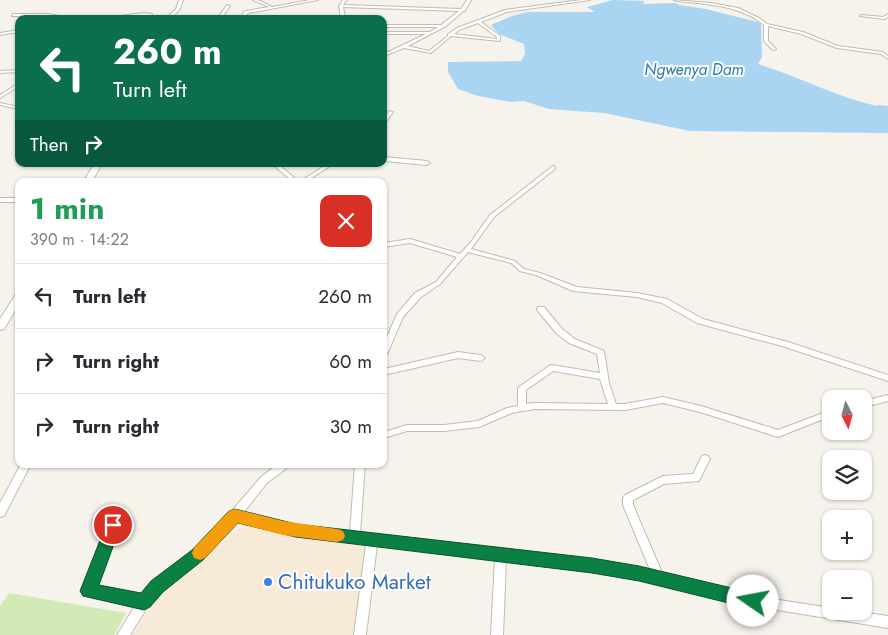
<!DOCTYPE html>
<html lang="en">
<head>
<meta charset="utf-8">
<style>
	:root { --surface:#fff; --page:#f7f7f7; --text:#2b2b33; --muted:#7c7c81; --line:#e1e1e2 }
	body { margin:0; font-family:Jost,sans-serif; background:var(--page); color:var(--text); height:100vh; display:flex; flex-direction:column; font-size:19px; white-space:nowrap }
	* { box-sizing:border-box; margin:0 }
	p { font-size:16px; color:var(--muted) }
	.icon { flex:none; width:28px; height:28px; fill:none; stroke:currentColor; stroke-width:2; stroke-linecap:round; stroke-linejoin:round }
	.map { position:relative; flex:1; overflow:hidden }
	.sheet { position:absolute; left:15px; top:178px; width:372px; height:290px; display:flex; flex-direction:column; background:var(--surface); border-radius:10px; box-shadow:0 1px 4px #0004 }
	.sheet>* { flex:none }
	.banner { position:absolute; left:15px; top:15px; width:372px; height:152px; border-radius:10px; box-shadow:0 1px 4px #0004; background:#0b6e4f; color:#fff; overflow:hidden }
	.needle { width:32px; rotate:174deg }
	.tools { position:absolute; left:822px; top:390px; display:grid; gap:10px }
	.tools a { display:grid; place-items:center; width:50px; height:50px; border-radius:10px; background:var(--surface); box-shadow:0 1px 4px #0004; font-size:25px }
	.pin { position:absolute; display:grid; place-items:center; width:42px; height:42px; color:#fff; margin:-21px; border:2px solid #fff; border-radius:50%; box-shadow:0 1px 5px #0007 }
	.me { position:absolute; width:55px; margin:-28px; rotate:282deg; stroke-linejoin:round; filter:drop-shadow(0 0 4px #0008) }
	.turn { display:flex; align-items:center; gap:18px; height:105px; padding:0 15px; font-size:22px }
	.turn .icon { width:65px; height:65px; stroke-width:2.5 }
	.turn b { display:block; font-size:35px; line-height:42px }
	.then { display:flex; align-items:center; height:48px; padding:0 15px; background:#0003; gap:10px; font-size:19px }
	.round { display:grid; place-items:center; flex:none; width:52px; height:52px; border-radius:10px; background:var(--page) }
	.overview { display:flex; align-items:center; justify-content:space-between; height:85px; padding:0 15px }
	h1 { font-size:30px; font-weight:700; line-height:38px; color:#1e9e55 }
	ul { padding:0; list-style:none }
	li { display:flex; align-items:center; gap:15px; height:65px; padding:0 15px; border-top:1px solid var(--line) }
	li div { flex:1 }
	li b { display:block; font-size:19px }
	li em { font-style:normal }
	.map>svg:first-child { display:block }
	.commercial { fill:#f7ead8 }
	.green { fill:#d2eab5 }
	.water { fill:#a9d4f2 }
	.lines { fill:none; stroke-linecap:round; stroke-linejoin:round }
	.minor-casing { stroke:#c2bbae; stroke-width:2 }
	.tertiary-casing { stroke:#c2bbae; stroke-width:2 }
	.minor { fill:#fff; fill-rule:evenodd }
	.tertiary { fill:#fff; fill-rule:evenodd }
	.route { fill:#0b8043; stroke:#07532c }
	.slow { fill:#f59e0b }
	.shop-dot { fill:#3f7fe0; stroke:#fff; stroke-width:2 }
	.labels { text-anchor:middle; stroke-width:4; stroke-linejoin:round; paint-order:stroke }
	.far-water-label { font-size:16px; font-style:italic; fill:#2e7ab2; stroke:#fff }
	.near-shop-label { font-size:21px; fill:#366cbe; stroke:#fff; text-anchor:start }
</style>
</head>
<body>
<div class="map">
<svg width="888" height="635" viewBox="0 0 888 635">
	<rect width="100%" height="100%" fill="#f6f3ec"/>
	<!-- commercial -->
	<polygon class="commercial" points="244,524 368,544 357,635 132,635 159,593"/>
	<!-- green -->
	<polygon class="green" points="9,593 126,613 114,635 0,635 0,606"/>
	<!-- water -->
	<path class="water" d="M613,0L644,1L643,4L676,3L679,5L706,9L761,23L762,57L758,64C798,76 836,97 877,106L878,105L888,106V133L690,131L604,113L549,109L524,101L512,102L478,96L458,89L448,72V62L521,61L525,54L524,44L499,34L491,25L512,16L528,12H595L587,7Z"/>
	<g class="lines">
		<defs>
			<g id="minor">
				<polygon points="179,0 183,0 180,9 170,19 149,18 147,17 148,16 144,15 109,19 95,19 144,13 152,14 152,16 168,17 176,9"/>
				<polygon points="253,0 258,0 272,7 310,0 318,0 248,13 246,15 244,19 240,19 243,13 246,11 269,7"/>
				<path d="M343,0H347L343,5L461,9L467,0H471L465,11H463L446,26L408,46L429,51L448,36V34L457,28L505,10L581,0H590L507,12L481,22L500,36V41L451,36L431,53L404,48L384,56V54L426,34H384V32H430L438,27H384V25H441L459,11L343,7L345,19H341L339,6ZM478,23L497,37V39L454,34L459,30Z"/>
				<path d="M674,0L711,3L738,8L759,18L767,24L803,32L838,46L883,52L888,56V59L881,54L837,48L801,34L768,26V41L776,49L773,50L764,41V25C745,9 721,6 698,3C690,2 681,2 674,0Z"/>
				<polygon points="227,5 230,6 221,19 217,19"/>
				<polygon points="13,14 48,14 77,19 66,19 48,16 12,16"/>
				<polygon points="888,14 888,17 884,19 860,16 862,15 883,17"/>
				<polygon points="19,30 19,32 0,35 0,33"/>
				<polygon points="19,70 19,72 0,73 0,71"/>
				<polygon points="19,83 19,86 0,98 0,95"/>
				<polygon points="0,103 19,107 19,109 0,105"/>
				<polygon points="389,111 393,112 386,122 384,122 384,118"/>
				<polygon points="384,157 427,161 430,163 427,165 384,161"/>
				<polygon points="272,164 278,164 298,181 292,181"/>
				<polygon points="327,164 333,164 307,181 301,181"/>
				<polygon points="553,166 555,167 555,169 494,217 471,249 515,261 524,269 540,273 577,287 637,293 667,299 703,319 788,342 888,375 888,381 782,346 697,323 662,303 637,297 573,291 536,275 520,271 511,263 468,252 440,284 421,297 403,317 388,352 387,354 384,355 384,344 397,314 415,293 436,282 457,257 410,243 384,247 384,243 410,239 460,254 471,242 490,215"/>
				<rect x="0" y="198" width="19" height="4"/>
				<path d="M538,307H544L562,329L575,339L604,351L609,383L616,404H625L663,397L701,406L778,430L831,410V416L778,437L700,412L663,403L625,410L534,409L512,413L479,427L444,431H407L384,438V432L407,425H444L478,421L507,408L518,406V389L519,387L549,366L552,365L600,373L597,354L569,343L556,333L538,311L537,309ZM553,371L600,379L608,404L534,403L526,404V390Z"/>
				<polygon points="458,352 481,355 485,358 481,361 458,358 384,375 384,369"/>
				<polygon points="888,395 888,401 864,407 864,401"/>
				<polygon points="705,455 708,456 710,459 699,481 664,484 633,500 633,505 663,575 753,596 831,608 831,611 854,611 888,616 888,628 753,606 639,579 592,570 506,560 503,635 491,635 495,559 377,545 366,635 354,635 366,544 296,535 237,520 202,558 161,590 151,601 130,635 117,635 135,606 89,596 85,595 83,591 109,522 113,521 117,522 118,525 96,587 141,596 153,582 194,552 231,512 261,477 278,464 290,464 288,467 267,483 243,513 296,527 350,533 355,464 365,464 360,534 592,560 651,572 623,505 623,498 625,495 663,476 693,474 702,456"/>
				<polygon points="21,464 31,464 4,516 0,517 0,503"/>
			</g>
			<g id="tertiary">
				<polygon points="94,164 102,164 92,181 84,181"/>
				<polygon points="19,293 19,304 4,329 0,330 0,319 16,294"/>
			</g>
		</defs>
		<!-- minor casing -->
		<use href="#minor" class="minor-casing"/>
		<!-- tertiary casing -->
		<use href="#tertiary" class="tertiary-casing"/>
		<!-- minor -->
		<use href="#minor" class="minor"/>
		<!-- tertiary -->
		<use href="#tertiary" class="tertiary"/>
	</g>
	<!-- route -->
	<polygon class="route" points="235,509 296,524 592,558 639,566 753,593 759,595 762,601 759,606 753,609 639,581 592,573 296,537 238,523 203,560 163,592 150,607 144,610 83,596 80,591 108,520 113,518 119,520 121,525 99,585 141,593 151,581 192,550 229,511"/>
	<!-- slow -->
	<polygon class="slow" points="235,509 283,521 337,529 343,531 345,536 343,540 337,542 283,535 238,523 205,558 200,560 194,558 192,553 194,548 229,511"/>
	<!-- markers -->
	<circle class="shop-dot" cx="268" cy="582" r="5"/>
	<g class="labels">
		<!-- far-water labels -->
		<g class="far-water-label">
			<text x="694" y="75">Ngwenya Dam</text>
		</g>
		<!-- near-shop labels -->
		<g class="near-shop-label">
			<text x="278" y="589">Chitukuko Market</text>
		</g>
	</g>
</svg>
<div class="tools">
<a><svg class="needle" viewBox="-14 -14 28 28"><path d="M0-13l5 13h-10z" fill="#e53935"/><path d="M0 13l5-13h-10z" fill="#7c7c81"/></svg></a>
<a><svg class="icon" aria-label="layers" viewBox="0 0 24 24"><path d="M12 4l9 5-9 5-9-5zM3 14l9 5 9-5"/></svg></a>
<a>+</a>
<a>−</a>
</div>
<div class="pin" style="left:113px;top:525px;background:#d93025"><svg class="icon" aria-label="arrive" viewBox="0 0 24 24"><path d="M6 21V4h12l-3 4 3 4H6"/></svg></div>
<svg class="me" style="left:753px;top:601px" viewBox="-20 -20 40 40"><circle r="19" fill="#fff"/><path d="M0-13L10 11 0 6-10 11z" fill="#0b8043"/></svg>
<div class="banner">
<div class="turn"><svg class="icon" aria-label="left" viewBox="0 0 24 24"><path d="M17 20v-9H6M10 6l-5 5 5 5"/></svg><div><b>260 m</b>Turn left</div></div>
<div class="then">Then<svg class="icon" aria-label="right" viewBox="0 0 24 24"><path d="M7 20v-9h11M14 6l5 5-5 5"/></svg></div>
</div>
<section class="sheet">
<div class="overview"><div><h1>1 min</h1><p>390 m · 14:22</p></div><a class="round" style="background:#d93025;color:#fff"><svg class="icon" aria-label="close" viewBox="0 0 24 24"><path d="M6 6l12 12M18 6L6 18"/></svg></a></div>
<ul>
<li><svg class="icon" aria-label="left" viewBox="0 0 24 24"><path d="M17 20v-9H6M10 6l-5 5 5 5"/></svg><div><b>Turn left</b></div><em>260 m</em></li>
<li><svg class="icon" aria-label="right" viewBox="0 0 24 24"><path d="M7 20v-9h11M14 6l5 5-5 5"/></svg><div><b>Turn right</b></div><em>60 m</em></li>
<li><svg class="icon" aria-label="right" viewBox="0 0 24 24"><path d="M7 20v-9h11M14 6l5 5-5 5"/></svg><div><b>Turn right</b></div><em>30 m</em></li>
</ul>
</section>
</div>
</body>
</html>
